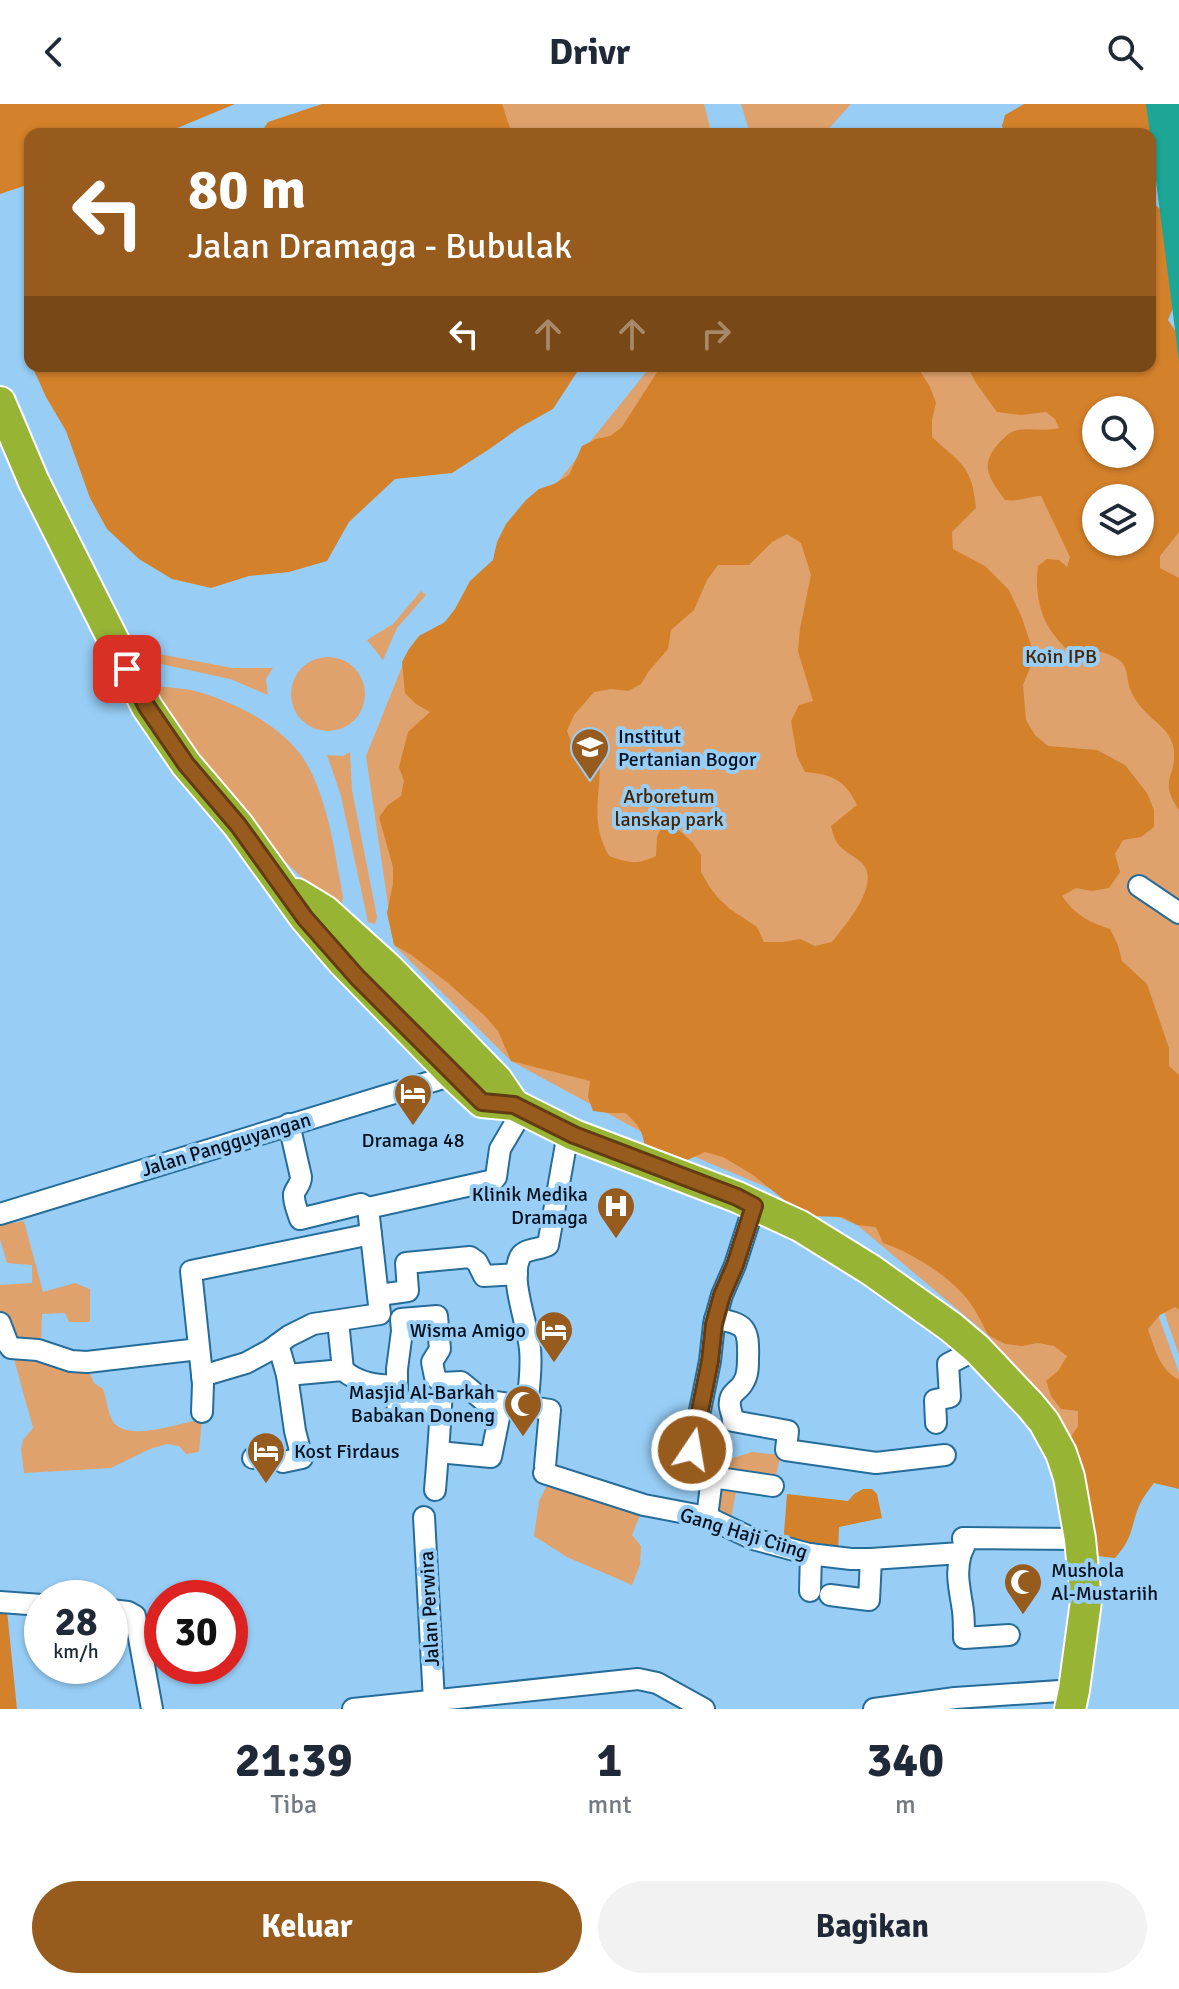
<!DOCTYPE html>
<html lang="id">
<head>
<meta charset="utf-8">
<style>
	:root { --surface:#fff; --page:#f2f2f3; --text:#1f2937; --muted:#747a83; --accent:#975b1d }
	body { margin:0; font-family:Signika,sans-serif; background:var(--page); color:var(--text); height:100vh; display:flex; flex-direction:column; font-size:30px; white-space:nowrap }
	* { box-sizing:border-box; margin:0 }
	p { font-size:26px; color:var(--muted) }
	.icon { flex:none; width:44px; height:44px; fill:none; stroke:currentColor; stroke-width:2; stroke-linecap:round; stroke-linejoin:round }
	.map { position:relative; height:1605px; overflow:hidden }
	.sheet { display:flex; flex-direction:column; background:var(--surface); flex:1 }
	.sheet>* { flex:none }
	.banner { position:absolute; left:24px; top:24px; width:1132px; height:244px; border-radius:16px; box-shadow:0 2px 6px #0004; background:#975b1d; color:#fff; overflow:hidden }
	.buttons { position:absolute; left:1082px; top:292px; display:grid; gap:16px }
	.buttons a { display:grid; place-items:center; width:72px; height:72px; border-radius:50%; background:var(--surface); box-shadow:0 2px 6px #0004; font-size:40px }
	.speed { position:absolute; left:24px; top:1476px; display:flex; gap:16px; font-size:40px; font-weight:700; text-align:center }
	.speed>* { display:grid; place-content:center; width:104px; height:104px; border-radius:50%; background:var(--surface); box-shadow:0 2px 6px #0004; line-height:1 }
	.speed small { font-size:20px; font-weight:400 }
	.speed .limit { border:12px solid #d22; background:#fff; color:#111 }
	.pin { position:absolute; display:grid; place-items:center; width:68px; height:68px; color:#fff; margin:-34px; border-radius:16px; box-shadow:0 4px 12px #0006 }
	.me { position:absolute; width:88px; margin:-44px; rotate:12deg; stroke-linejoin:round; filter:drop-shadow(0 0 6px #0008) }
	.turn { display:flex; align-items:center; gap:28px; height:168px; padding:0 32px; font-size:36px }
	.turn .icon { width:104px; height:104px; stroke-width:2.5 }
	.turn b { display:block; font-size:56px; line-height:68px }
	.lanes { display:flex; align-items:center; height:76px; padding:0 32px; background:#0003; justify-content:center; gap:40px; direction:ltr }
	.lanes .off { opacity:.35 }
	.eta { display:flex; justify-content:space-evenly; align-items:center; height:136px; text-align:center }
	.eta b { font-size:48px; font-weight:700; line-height:56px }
	.primary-button { display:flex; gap:16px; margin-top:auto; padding:16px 32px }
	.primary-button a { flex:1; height:92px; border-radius:48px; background:var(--accent); color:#fff; font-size:32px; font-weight:700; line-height:92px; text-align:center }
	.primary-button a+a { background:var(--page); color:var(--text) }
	header { display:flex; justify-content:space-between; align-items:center; height:104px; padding:0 32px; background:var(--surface); font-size:36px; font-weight:700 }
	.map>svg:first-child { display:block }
	.green { fill:#dfa26d; fill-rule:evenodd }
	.forest { fill:#d4812b; fill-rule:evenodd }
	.water { fill:#1da695 }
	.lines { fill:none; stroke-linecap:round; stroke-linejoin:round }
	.minor-casing { stroke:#266c99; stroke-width:24 }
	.highway-casing { stroke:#fff; stroke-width:34 }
	.minor { stroke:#fff; stroke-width:20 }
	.highway { stroke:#97b435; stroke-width:30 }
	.route-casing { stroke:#623b13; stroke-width:20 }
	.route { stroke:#975b1d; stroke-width:14 }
	.labels { text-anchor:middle; stroke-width:8; stroke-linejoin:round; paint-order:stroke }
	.park-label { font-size:20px; fill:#452401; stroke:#98cef6 }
	.poi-label { font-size:20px; fill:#00101e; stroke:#98cef6; text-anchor:start }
	.street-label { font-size:20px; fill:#00101e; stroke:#98cef6 }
</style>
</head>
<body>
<header><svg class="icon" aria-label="back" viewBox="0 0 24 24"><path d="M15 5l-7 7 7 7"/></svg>Drivr<svg class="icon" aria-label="search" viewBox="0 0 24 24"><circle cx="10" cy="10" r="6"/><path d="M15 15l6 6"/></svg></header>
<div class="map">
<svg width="1179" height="1605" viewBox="0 0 1179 1605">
	<rect width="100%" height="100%" fill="#98cef6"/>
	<!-- green -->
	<g class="green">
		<polygon points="470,0 704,0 710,23 708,30 477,30"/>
		<polygon points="741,0 851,0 824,30 782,30 749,27"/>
		<polygon points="651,262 820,262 1179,1269 1179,1312 1063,1340 988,1231 857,1121 664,1040 511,957 394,841 366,652 409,545 445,518"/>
		<path d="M836,262H1150L1179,397V1251ZM1096,306H1140V350H1096ZM1096,394H1140V438H1096Z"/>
		<polygon points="421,487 426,491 397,524 383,556 367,536 393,520"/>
		<polygon points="154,549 232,564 273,564 266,575 268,591 230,575 152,558"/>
		<circle cx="328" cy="590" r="37"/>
		<path d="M154,582C166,583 179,584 191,586C232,596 287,623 308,662C329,701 335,750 343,793L341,805L331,801L254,728L174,619Z"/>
		<polygon points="350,648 352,686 377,813 375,820 368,818 341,692 327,651 343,652"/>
		<polygon points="24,1117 43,1188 75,1179 90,1185 90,1218 69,1218 65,1209 42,1210 41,1242 15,1243 0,1216 0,1181 32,1179 32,1161 7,1159 0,1135 0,1121"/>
		<path d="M12,1248L87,1263L94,1279L103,1285C107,1295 108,1313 115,1320C131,1337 181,1319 202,1315L199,1348L186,1350L179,1342L167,1340L150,1345L111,1364L24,1369L21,1346L23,1336L33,1324Z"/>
		<polygon points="752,1348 781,1351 773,1382 738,1377 730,1420 708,1409 723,1357"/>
		<polygon points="549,1371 644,1401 632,1431 641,1442 640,1461 632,1481 567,1453 534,1432 539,1397 545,1385"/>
	</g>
	<!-- forest -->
	<g class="forest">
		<polygon points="0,0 235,0 163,30 30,30 30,80 0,90"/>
		<polygon points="322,0 502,0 512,30 260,30 268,18"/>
		<polygon points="1024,0 1162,0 1165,56 1150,76 1150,30 1005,30 1002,22 1005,11"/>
		<path d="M1150,96L1163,108L1179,153L1173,204L1168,216L1179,232V428L1160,452V464L1179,474V706C1158,676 1176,675 1174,647C1172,624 1148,615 1137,598C1134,593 1130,587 1129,581C1126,569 1128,561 1116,554C1102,545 1084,546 1067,546C1060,538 1052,530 1047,520C1038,504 1035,480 1038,462L1047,455L1059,456L1067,463L1070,453L1041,392C1027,393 1019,398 1005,396C990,375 978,362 999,339C1003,335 1008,329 1014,327C1028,323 1045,328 1059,324L1055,315L1046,308L1021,311L997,308L976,279L967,262H1150ZM1096,306H1140V350H1096ZM1096,394H1140V438H1096Z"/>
		<polygon points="32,262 581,262 553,305 519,324 488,346 452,369 395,375 349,418 327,457 289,468 249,472 211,484 172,475 139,455 107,425 90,394 66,327 46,293"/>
		<path d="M661,262H917L930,283L936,299L932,316V333C961,360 972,361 976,404L952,428L953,445L985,462L1009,486L1022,514L1033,547L1030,564L1023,581L1026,616L1035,631L1048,642L1097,646L1125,661L1147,689L1154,706V723L1141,733L1123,736L1115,750L1120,768L1109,784L1092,787L1076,784L1062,792C1074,810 1090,819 1110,825L1118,841L1122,857L1147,880L1169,944V962L1179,971V1206L1175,1203L1160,1211L1148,1225C1155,1245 1159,1265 1179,1276V1385L1154,1379C1147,1388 1141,1396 1137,1407C1130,1429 1131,1436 1115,1454L1098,1452L1087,1441L1070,1334L1078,1322V1307L1061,1305L1051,1292L1046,1277L1058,1267L1067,1252L1054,1242L1038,1239L1022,1242L1005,1240L988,1231C981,1217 973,1200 962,1189C944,1169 908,1147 883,1139L876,1123L857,1121L842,1113L810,1112L793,1103L753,1071L723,1053L705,1048L674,1062L646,1049C643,1029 641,1022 625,1009H609L593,1007L588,993L590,977L511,957L498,927L485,912L448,879L410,850L394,841L387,809L393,779V763L379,713L388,701L401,692L404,677L399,663L408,628L430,608L416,600L405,589L402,558L409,545L419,532L445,518L455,505L470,477L493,456L497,438L506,420L526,396L539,385L554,380L569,371L582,342L596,335L610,332L622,323ZM787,430L801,439L811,471L800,525L798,547L813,597L799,601L791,617L797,652L805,668C832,670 845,676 857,701L831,722C836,743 840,743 857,755C887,774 846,820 832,838L815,842L800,835L783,838H764L757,823L730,805L718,794L709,782L701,768V751L692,738L680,727L664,717L657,733L656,752C637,761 629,759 609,752C590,718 600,695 600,659C581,652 574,647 567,627L574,611L594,588L611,585L628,587L641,580L649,567L668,545L671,526L694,506L707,476L718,461H749L772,438Z"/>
		<polygon points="863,1385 872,1385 877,1390 882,1414 839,1423 838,1451 783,1442 787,1390 848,1397 854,1390"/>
		<polygon points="0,1506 7,1507 17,1605 0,1605"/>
	</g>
	<!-- water -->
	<polygon class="water" points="1146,0 1179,0 1179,257 1150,30"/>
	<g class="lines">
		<defs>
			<g id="minor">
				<polyline points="1139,782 1179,809"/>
				<path d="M289,1020L301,1073C301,1081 296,1083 294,1090C293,1098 298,1108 300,1115L361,1100L368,1104"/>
				<polyline points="0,1110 453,971"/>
				<polyline points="379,1191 408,1187 406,1159 470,1153 477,1158 484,1172 517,1170"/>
				<path d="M715,1215C746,1219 749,1224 748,1255C748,1263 748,1272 743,1279C740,1285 734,1287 731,1293C727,1303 733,1308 733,1317L788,1327L786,1346L876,1359L945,1351"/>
				<polyline points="338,1217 343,1266"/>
				<polyline points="0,1219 8,1240 11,1244 38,1246 71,1257 87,1258 199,1245"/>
				<path d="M278,1240L287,1271L343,1266C359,1280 377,1281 397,1282"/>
				<polyline points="202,1272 246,1259 270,1246 289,1232 313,1220 380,1210 368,1104 494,1076 496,1073 500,1045 523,1006"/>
				<polyline points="442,1279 461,1278 483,1296 550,1306 545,1362"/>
				<path d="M527,1302C529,1284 532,1264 530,1245C528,1220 509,1176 520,1153C525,1144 540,1146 548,1141L568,1029"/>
				<polyline points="202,1308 203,1280 191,1167 371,1130"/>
				<polyline points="936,1319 935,1296 950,1293 948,1260 977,1245"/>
				<polyline points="438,1348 491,1353 502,1299"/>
				<polyline points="253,1354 275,1353 283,1358 302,1354 295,1327 287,1271"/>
				<polyline points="544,1369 644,1401 707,1413 753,1435 809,1450 851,1455 871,1455 961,1449 964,1443 963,1434 1080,1435"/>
				<polyline points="712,1373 773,1382"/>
				<path d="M435,1386C438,1350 441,1314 442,1279L435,1273L432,1258L440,1245L437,1212L401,1215L402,1227L397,1265V1300L441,1303"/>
				<polyline points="424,1413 434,1597"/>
				<polyline points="707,1413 714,1358 713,1354 693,1350 692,1346 710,1257 714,1220 722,1191 735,1161 754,1102"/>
				<path d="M961,1449C955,1471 960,1485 963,1507C964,1516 964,1525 964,1534L1009,1531"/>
				<polyline points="810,1487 811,1450"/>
				<polyline points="830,1491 869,1496 871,1455"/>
				<polyline points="0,1498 42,1501"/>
				<polyline points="110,1506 128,1508 135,1512 152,1605"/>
				<polyline points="353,1605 638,1575 657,1579 704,1605"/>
				<polyline points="874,1605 955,1594 1074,1586"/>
			</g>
			<g id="highway">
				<polyline points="0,298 34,378 147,603 186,660 238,721 305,814 342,857 453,971 482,998 514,1001 574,1031 737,1093 800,1122 871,1166 951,1223 977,1245 1030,1301 1044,1318 1061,1349 1069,1373 1080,1435 1086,1497 1074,1586 1070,1605"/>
				<polyline points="297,790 325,807 388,864 497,976 514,1001"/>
			</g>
		</defs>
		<!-- minor casing -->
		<use href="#minor" class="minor-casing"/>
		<!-- highway casing -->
		<use href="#highway" class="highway-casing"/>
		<!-- minor -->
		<use href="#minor" class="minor"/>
		<!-- highway -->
		<use href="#highway" class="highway"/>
	</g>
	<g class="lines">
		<defs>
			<polyline id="route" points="127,565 147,603 186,660 238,721 305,814 357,873 482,998 514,1001 574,1031 737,1093 754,1102 735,1161 722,1191 714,1220 710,1257 692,1346"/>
		</defs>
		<!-- route casing -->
		<use href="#route" class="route-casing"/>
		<!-- route -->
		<use href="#route" class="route"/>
	</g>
	<!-- icons -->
	<defs>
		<symbol id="university-pin" viewBox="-11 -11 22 30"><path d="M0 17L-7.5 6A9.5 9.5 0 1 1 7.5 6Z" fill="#975b1d" stroke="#98cef6"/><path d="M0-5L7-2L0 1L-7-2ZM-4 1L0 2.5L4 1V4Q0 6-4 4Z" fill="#fff"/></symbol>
		<symbol id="hotel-pin" viewBox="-11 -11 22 30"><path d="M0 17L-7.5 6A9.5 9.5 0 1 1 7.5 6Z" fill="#975b1d" stroke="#98cef6"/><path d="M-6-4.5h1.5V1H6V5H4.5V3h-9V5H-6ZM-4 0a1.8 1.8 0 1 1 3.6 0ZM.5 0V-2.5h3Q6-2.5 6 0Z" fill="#fff"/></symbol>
		<symbol id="hospital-pin" viewBox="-11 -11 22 30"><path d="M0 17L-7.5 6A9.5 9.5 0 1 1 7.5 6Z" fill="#975b1d" stroke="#98cef6"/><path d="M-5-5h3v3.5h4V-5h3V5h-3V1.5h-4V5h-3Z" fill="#fff"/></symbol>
		<symbol id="mosque-pin" viewBox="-11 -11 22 30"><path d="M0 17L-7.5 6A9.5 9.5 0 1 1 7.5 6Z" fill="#975b1d" stroke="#98cef6"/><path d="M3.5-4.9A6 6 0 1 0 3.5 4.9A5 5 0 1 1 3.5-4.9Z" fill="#fff"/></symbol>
	</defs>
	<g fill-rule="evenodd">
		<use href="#university-pin" x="568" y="621" width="44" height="60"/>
		<use href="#hotel-pin" x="391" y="967" width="44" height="60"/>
		<use href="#hospital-pin" x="594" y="1080" width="44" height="60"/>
		<use href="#hotel-pin" x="532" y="1204" width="44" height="60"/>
		<use href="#mosque-pin" x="501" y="1278" width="44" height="60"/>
		<use href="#hotel-pin" x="244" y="1325" width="44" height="60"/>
		<use href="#mosque-pin" x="1001" y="1456" width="44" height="60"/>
	</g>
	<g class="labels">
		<!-- park labels -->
		<g class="park-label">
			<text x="1061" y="559">Koin IPB</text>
			<text x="669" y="699">Arboretum<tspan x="669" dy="23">lanskap park</tspan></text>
		</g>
		<!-- poi labels -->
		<g class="poi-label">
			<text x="618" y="639">Institut<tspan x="618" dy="23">Pertanian Bogor</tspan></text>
			<text x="413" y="1043" text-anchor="middle">Dramaga 48</text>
			<text x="588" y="1097" text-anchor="end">Klinik Medika<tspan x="588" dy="23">Dramaga</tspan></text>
			<text x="526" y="1233" text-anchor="end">Wisma Amigo</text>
			<text x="495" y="1295" text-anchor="end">Masjid Al-Barkah<tspan x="495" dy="23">Babakan Doneng</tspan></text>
			<text x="294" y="1354">Kost Firdaus</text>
			<text x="1051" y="1473">Mushola<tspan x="1051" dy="23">Al-Mustariih</tspan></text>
		</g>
		<!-- street labels -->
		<g class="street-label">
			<text transform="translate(226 1040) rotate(-17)" y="7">Jalan Pangguyangan</text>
			<text transform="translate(744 1429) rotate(17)" y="7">Gang Haji Ciing</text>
			<text transform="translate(429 1505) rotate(-93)" y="7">Jalan Perwira</text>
		</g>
	</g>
</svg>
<div class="buttons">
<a><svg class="icon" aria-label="search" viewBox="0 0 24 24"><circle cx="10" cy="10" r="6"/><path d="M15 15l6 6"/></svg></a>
<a><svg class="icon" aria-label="layers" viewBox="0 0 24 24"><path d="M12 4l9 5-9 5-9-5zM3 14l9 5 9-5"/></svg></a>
</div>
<div class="speed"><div>28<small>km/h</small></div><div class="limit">30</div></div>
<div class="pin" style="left:127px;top:565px;background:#d93025"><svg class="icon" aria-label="arrive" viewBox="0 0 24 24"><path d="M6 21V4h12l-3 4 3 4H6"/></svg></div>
<svg class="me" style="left:692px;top:1346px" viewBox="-20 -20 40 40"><circle r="17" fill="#975b1d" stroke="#fff" stroke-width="3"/><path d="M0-11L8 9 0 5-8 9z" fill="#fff"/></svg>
<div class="banner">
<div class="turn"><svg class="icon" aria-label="left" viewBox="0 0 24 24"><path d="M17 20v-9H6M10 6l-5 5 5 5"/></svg><div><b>80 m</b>Jalan Dramaga - Bubulak</div></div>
<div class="lanes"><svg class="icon" aria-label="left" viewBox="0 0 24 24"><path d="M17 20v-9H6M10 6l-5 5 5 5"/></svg><svg class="icon off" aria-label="ahead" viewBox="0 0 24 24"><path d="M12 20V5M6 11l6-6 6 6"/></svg><svg class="icon off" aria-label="ahead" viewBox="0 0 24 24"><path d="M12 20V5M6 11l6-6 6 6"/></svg><svg class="icon off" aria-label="right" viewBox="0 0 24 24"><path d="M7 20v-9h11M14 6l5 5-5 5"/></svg></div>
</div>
</div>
<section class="sheet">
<div class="eta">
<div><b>21:39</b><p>Tiba</p></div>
<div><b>1</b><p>mnt</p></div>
<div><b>340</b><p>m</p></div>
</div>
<div class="primary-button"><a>Keluar</a><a>Bagikan</a></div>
</section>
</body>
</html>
